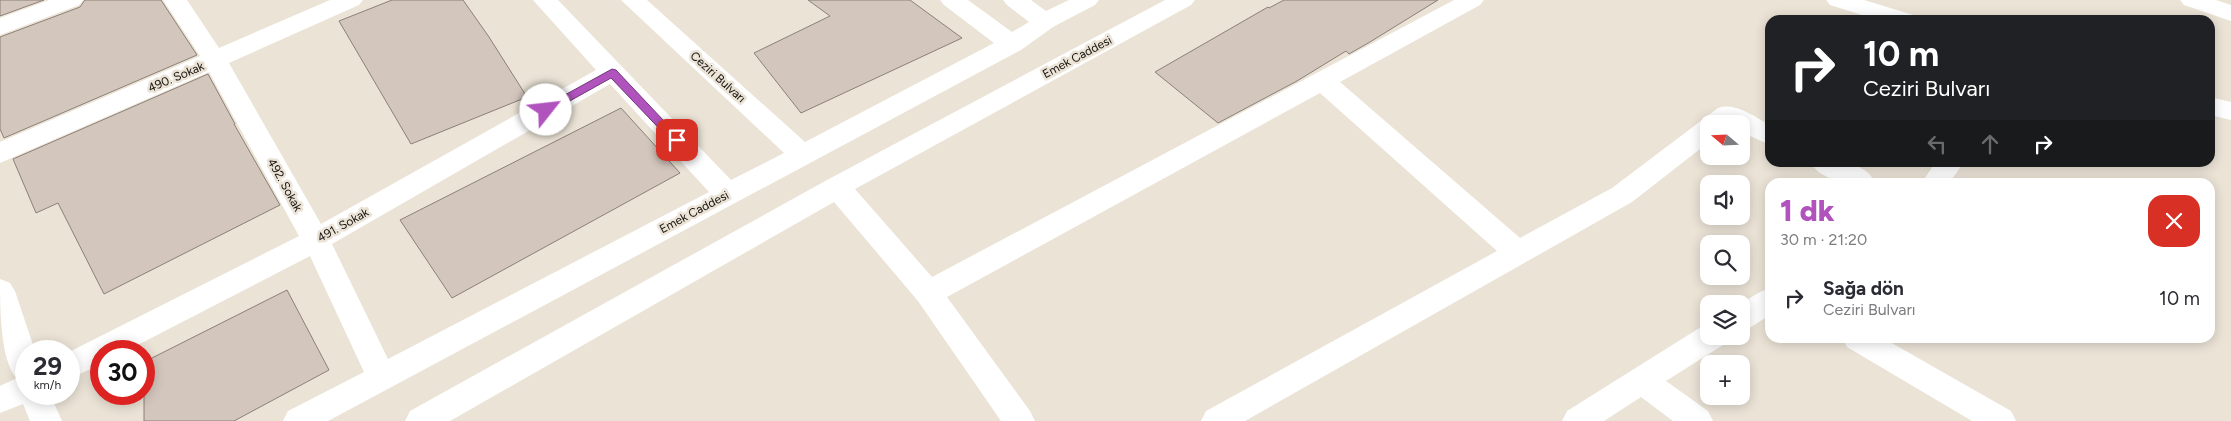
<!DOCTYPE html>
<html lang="tr">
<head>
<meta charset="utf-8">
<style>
	:root { --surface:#fff; --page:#f7f7f7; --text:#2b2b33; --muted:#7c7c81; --accent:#b053bd }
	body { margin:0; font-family:Figtree,sans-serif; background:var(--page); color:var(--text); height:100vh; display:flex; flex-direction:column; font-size:19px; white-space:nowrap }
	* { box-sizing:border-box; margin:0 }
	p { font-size:16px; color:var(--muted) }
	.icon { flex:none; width:28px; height:28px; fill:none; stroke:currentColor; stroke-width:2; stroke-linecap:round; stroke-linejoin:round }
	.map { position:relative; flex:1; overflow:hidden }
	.side { position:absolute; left:1765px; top:178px; width:450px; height:165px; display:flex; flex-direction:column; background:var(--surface); border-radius:15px; box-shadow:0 2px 12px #0003 }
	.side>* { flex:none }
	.top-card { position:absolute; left:1765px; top:15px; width:450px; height:152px; border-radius:15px; box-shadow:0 2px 12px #0003; background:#202124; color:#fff; overflow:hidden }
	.needle { width:32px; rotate:289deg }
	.controls { position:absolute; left:1700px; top:115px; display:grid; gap:10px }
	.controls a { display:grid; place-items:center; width:50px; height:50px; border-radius:10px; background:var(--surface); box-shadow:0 2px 12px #0003; font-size:25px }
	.speed { position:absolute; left:15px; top:340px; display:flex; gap:10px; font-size:25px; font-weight:700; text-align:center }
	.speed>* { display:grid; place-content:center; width:65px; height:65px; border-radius:50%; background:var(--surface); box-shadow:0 2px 12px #0003; line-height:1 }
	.speed small { font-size:12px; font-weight:400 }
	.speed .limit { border:8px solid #d22; background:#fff; color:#111 }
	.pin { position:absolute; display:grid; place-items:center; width:42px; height:42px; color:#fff; margin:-21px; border-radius:10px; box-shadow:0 2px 8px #0006 }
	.me { position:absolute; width:55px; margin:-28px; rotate:61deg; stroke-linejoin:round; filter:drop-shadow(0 0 4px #0008) }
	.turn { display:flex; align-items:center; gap:18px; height:105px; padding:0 15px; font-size:22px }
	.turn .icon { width:65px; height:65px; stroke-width:2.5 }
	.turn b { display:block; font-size:35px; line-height:42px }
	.lanes { display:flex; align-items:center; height:48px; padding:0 15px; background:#0003; justify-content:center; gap:25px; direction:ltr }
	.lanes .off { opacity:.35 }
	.round { display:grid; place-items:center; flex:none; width:52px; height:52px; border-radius:15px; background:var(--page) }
	.summary { display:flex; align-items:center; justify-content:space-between; height:85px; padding:0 15px }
	h1 { font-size:30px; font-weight:800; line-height:38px; color:var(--accent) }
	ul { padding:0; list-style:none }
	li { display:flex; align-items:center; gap:15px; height:70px; padding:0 15px }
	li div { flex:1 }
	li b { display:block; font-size:19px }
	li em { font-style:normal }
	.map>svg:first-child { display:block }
	.building { fill:#d3c6bd; stroke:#8c8077 }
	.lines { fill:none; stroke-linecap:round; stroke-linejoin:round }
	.minor { fill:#fff; fill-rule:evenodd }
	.route { fill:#b053bd; stroke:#72367b }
	.labels { text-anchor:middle; stroke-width:5; stroke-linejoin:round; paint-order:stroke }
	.street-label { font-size:12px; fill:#15120e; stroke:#ebe3d6 }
</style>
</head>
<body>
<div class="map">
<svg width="2231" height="421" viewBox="0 0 2231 421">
	<rect width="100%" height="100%" fill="#ebe3d6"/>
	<!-- building -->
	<g class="building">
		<polygon points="0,0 44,0 0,16"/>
		<polygon points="85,0 161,0 197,55 4,138 0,129 0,37 80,7"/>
		<polygon points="392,0 463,0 489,37 527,97 411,144 339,21"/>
		<polygon points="808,0 910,0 962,38 801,113 754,53 830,16"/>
		<polygon points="1284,0 1438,0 1370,42 1349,54 1346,51 1297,81 1218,123 1155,72 1268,7 1269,8"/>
		<polygon points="208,74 235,124 234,124 280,205 104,294 58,203 36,213 13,159"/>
		<polygon points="621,108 680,173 452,298 400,220"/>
		<polygon points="287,290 329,370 234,421 144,421 144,362"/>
	</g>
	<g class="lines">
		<!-- minor -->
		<g class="minor">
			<polygon points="49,0 83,0 79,5 0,35 0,18"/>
			<path d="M163,0H187L219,48L330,0H363L359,5L229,63L321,224L596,70L533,0H558L731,180L784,153L621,0H647L805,142L994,43L944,5L940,0H968L1012,32L1029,22L1007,5L1003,0H1031L1046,11L1069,0H1099L1095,5L1053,27L1021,50L328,421H283L288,411L364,372L310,256L126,351H101V364L69,379V352L299,236L209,72L0,163V142L200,56ZM610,84L709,192L388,359L332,244Z"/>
			<path d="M1165,0H1195L1191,5L855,189L932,277L1454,0H1484L1480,5L1340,82L1520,238L1612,188L1718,108C1736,102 1754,117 1770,125V145L1741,132V124H1709V142L1632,202L1245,421H1201L1206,411L1497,251L1320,93L947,297L1030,411L1035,421H1001L918,301L834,202L450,421H405L410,411L827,180Z"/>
			<polygon points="1826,0 1864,0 1913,15 1917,20 1878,20 1830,5"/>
			<polygon points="2180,0 2216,0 2231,5 2231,21 2184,5"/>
			<polygon points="2210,97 2231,102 2231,120 2210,115"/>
			<path d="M1810,162C1832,162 1863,159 1875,182C1855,185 1822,183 1810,162Z"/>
			<polygon points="1936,162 1964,162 1950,182 1922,182"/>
			<path d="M0,279L10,283L15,291L35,351H26V394H50L62,421H30L23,404L0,413V386L17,378C0,363 0,303 0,279Z"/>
			<polygon points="1770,288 1770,315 1751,327 1741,330 1740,304 1760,292"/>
			<polygon points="1709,325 1709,336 1727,336 1723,345 1666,381 1708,411 1713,421 1673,421 1641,397 1604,421 1562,421 1567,411 1701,327"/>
			<polygon points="1843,338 1883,338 2011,411 2016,421 1972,421 1847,347"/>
		</g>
	</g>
	<!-- route -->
	<polygon class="route" points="612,69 616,70 680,138 682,140 680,143 673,143 611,78 550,112 543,112 543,107"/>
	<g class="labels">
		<!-- street labels -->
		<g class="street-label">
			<text transform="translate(1077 57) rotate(-28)" y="4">Emek Caddesi</text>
			<text transform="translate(176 77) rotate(-23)" y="4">490. Sokak</text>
			<text transform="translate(718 77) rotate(42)" y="4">Ceziri Bulvarı</text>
			<text transform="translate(285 185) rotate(61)" y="4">492. Sokak</text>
			<text transform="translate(694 212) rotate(-28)" y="4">Emek Caddesi</text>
			<text transform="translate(343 225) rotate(-29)" y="4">491. Sokak</text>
		</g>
	</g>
</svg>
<div class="controls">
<a><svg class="needle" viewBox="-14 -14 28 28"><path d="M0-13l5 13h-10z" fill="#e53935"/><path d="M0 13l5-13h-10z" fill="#7c7c81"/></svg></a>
<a><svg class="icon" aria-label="sound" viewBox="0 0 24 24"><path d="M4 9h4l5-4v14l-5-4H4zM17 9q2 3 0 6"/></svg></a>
<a><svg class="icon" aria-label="search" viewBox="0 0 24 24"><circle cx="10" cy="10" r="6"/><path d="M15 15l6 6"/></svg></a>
<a><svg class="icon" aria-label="layers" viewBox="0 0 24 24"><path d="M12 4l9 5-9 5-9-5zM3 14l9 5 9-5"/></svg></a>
<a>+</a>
</div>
<div class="speed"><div>29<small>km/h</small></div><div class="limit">30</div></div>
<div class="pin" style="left:677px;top:140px;background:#d93025"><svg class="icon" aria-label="arrive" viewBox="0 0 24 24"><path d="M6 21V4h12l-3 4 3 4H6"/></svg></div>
<svg class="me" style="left:546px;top:110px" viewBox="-20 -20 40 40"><circle r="19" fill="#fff"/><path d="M0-13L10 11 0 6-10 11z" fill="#b053bd"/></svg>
<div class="top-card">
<div class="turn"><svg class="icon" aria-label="right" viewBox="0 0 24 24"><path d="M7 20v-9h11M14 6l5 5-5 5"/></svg><div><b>10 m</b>Ceziri Bulvarı</div></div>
<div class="lanes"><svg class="icon off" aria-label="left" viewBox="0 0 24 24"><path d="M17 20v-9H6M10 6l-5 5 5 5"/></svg><svg class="icon off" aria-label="ahead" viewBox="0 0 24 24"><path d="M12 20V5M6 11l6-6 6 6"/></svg><svg class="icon" aria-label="right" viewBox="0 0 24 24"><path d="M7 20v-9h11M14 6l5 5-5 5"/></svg></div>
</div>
<section class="side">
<div class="summary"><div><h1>1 dk</h1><p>30 m · 21:20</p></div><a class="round" style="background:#d93025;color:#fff"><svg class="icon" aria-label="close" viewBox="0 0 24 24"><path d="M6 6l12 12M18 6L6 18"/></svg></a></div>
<ul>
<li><svg class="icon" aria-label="right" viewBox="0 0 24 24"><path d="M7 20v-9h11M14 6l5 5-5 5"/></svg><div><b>Sağa dön</b><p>Ceziri Bulvarı</p></div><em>10 m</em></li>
</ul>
</section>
</div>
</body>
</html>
